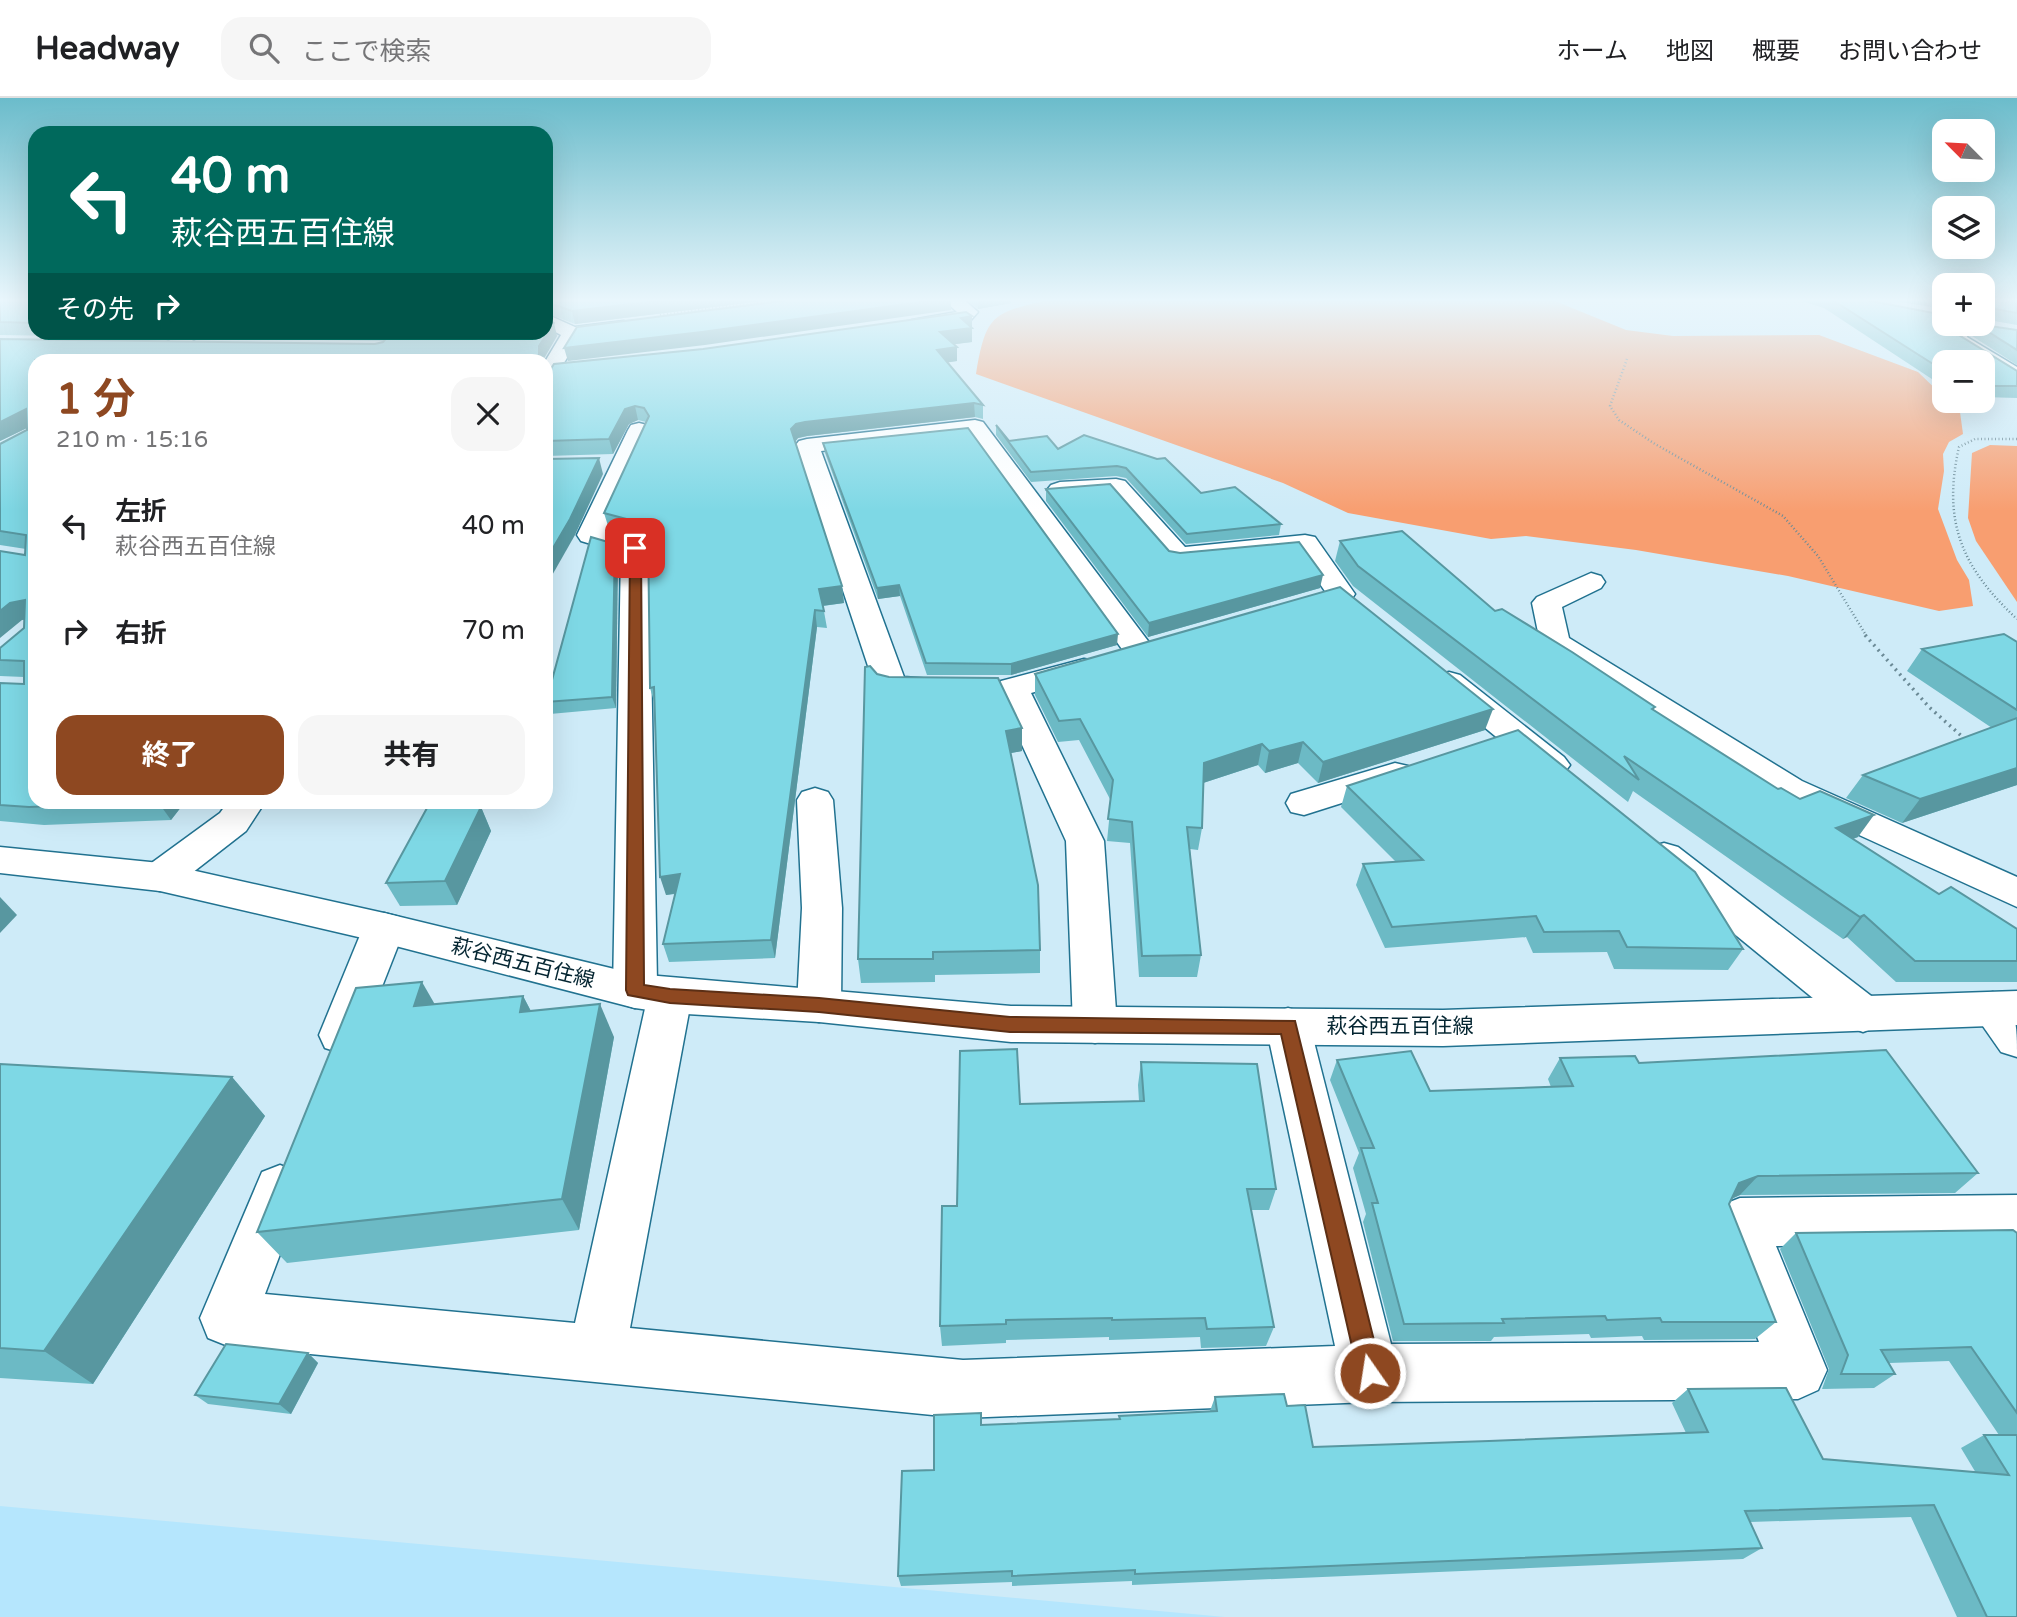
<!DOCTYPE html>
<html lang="ja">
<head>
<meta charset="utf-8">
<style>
	:root { --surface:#fff; --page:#f6f6f6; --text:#202124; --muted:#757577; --line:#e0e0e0; --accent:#8e4821 }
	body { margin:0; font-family:"Varela Round","Noto Sans JP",sans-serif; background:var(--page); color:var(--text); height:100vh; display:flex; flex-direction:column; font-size:26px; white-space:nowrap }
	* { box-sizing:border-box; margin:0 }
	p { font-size:23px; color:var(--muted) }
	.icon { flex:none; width:38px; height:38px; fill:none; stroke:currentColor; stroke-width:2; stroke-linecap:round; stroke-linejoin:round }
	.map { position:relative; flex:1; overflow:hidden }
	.sheet { position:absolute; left:28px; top:256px; width:525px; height:455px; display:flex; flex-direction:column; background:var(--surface); border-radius:21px; box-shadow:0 7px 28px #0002 }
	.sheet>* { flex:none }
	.guide { position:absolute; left:28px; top:28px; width:525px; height:214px; border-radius:21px; box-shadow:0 7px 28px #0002; background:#00695c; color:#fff; overflow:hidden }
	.needle { width:46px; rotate:294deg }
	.buttons { position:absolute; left:1932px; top:21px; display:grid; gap:14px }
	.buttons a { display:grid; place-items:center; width:63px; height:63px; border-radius:14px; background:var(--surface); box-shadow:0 7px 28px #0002; font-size:35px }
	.pin { position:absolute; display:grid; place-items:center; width:60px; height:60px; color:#fff; margin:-30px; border-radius:14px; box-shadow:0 4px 10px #0006 }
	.me { position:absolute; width:77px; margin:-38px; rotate:347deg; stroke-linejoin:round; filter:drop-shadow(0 0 5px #0008) }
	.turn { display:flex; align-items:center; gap:24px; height:147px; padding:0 28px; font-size:32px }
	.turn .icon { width:91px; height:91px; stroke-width:2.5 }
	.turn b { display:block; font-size:49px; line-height:60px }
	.then { display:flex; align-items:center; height:66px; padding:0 28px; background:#0003; gap:14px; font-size:26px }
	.round { display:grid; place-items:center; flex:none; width:74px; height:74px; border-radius:21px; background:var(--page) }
	.head { display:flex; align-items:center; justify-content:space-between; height:119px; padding:0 28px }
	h1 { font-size:42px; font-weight:700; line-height:52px; color:var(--accent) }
	.primary-button { display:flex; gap:14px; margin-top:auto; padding:14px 28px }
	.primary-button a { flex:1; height:80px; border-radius:21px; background:var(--accent); color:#fff; font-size:28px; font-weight:700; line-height:80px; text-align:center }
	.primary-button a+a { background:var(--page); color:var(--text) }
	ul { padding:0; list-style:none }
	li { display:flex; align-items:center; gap:21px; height:105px; padding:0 28px }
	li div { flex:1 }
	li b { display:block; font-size:26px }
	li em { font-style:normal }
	header { display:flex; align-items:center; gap:42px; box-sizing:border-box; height:98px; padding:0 35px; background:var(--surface); border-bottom:2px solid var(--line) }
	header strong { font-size:33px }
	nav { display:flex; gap:38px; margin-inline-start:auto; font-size:24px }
	.search { width:490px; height:63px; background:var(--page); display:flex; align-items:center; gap:18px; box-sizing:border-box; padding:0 24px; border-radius:21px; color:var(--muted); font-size:26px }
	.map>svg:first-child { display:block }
	.built { fill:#b5e6fd }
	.forest { fill:#f89e70 }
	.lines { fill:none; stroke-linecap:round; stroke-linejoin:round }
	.minor-casing { stroke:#217290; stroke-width:3 }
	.tertiary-casing { stroke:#217290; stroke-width:3 }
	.secondary-casing { stroke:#217290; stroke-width:3 }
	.path-far1 { stroke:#6b8a96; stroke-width:2.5; stroke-dasharray:1 2.5; stroke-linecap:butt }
	.path { stroke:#6b8a96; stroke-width:3.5; stroke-dasharray:2 4.5; stroke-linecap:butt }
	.minor { fill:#fff; fill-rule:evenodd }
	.tertiary { fill:#fff; fill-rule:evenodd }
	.secondary { fill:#fff; fill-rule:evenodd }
	.wall { fill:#6cbac5 }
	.shaded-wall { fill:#5897a0 }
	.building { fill:#7ed8e5; stroke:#5897a0; stroke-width:2 }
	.route { fill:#8e4821; stroke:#5c2f15; stroke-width:2 }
	.labels { text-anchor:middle; stroke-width:5; stroke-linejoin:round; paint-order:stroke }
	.street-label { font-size:21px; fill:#042531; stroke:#fff }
</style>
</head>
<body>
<header>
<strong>Headway</strong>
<div class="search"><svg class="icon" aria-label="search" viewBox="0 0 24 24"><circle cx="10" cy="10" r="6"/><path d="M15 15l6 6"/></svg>ここで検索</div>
<nav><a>ホーム</a><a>地図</a><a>概要</a><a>お問い合わせ</a></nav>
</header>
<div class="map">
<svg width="2017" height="1519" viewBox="0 0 2017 1519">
	<rect width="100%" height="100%" fill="#ceebf8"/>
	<!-- built -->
	<polygon class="built" points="0,1408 1225,1519 0,1519"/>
	<!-- forest -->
	<g class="forest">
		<path d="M1052,201H1550L1626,232L1673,238L1819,237L1918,274L1944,299V303H1948L1960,314L1963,336L1949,344L1943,356L1944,373L1938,411L1957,462L1969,482L1973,508L1939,513L1788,478L1636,452L1526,438L1491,441L1348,415L1283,385L976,276C986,215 993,215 1052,201Z"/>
		<polygon points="1990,347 2017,348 2017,504 1976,443 1968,420 1972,355"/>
	</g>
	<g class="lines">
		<defs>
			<g id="minor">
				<polygon points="943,201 963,201 978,214 970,223 963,225 919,232 912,230 909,226 912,222 957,214"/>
				<polygon points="1951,226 1969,226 1967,239 2017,269 2017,284 1952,247 1946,237"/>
				<polygon points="182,234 205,234 164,262 141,262"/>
				<path d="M975,322L983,324L1151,547L1155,554L1151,561L1140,563L1129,561L969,337L821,353L904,579L943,582L948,589L943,596C924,601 899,601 880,596L875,589L795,348L799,343L807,341Z"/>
				<polygon points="639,325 647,327 650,332 605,433 645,444 649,450 657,885 670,881 685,886 692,898 630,1230 963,1262 1335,1248 1266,928 1272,915 1288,910 1304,915 1310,928 1391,1246 1759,1244 1714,1124 1722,1107 1740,1100 2017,1097 2017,1145 1776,1148 1827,1272 1818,1292 1798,1301 1370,1304 963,1320 228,1248 208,1240 200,1220 262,1074 280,1067 298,1074 305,1090 265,1196 575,1225 646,906 635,910 620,905 613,893 621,455 581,443 577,437 628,332 631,327"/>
				<polygon points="1116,381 1125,383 1185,449 1305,437 1315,439 1355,496 1351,502 1341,505 1331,502 1298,454 1178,466 1168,464 1109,396 1060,400 1051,397 1047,392 1051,387 1060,384"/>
				<polygon points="1591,475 1601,478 1605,484 1601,490 1562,509 1569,540 1802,683 2017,779 2017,809 1776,699 1544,550 1540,544 1532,505 1537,499"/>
				<polygon points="1084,561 1095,563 1100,570 1095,577 1031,595 1104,743 1117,927 1111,940 1095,945 1079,940 1073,927 1066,743 996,590 1001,583"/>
				<polygon points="1449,574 1460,577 1564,659 1570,667 1564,675 1552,678 1540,675 1438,591 1433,584 1438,577"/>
				<polygon points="1395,665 1408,668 1413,676 1408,684 1304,717 1291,714 1286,705 1291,696"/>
				<polygon points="815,690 828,694 833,702 842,810 841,907 835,919 819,924 803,919 797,907 802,810 797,702 802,694"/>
				<polygon points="1664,745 1678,749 1879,904 1885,916 1879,928 1863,934 1847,928 1650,767 1645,758 1650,749"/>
				<polygon points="384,815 399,819 405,830 363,937 357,950 341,955 325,950 319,937 363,830 369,819"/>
				<path d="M1993,894C2017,905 2017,928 2017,959L2001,954L1971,911L1977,899Z"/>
			</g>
			<g id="tertiary">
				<polygon points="546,216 575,229 624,223 634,229 624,235 579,240 553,283 546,285 546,262 561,237 546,229"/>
				<polygon points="228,704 265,704 246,733 174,789 160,793 146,789 140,779 146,769 220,715"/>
			</g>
			<polygon id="secondary" points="0,749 160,765 384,815 635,876 1011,908 1443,912 2017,893 2017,927 1443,948 1011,944 819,924 670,915 635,910 384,845 160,793 0,775"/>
		</defs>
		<!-- minor casing -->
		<use href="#minor" class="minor-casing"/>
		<!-- tertiary casing -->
		<use href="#tertiary" class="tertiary-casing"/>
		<!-- secondary casing -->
		<use href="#secondary" class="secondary-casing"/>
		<!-- path-far1 -->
		<g class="path-far1">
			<polyline points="660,217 787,201"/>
			<polyline points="1627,261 1610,308 1619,322 1655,346 1783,418 1818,458 1867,539"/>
			<path d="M2017,341H1975L1959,349C1942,424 1962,470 2017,521"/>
		</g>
		<!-- path -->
		<polyline class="path" points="1865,537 1929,609 1966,642"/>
		<!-- minor -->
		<use href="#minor" class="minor"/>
		<!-- tertiary -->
		<use href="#tertiary" class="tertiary"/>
		<!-- secondary -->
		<use href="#secondary" class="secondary"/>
	</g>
	<!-- wall -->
	<g class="wall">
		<polygon points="0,201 35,201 35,234 546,234 557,238 543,262 35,262 35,704 185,704 171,722 44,727 0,723 0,585 24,586 24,579 0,578 0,550 24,530 24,522 22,522 26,451 0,447 0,346 27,332 27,330 0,343 0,241 375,246 383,243 0,237"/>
		<polygon points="546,201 779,201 575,226 546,215"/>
		<polygon points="966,201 1028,201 1011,203 1011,205 978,211"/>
		<polygon points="1795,201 1861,201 1954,234 2017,273 2017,300 1983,299 1983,264 1944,264 1944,289 1824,210"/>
		<polygon points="1882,201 1944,201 1944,211"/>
		<polygon points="1983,201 2017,201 2017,227 1983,221"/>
		<polygon points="972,218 972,244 954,246 957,249 957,263 947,264 983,307 983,321 975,319 807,338 798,340 795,344 842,488 844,505 823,508 827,530 817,529 775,860 669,864 663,846 675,796 666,797 655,607 650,590 648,444 646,441 609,431 604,415 646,324 638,322 629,326 613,356 546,358 546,273 703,251"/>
		<polygon points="1975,226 2017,232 2017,267 1969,236"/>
		<polygon points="996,327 1009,343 1058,351 1084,337 1201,395 1281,426 1279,437 1186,446 1126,380 1116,378 1031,384 996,337"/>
		<polygon points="823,345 1117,547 1011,577 927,577 900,498 878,501 825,355"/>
		<polygon points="1046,391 1169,453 1320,490 1148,539 1046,403"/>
		<polygon points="1340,443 1495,513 1654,612 1778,691 1858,739 1853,741 1939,796 2017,831 2017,884 1896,884 1847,839 1843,841 1633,693 1628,704 1353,488 1335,463"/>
		<polygon points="615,446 618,457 616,610 550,616 546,603"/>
		<polygon points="2017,544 2017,687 1902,725 1846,700 1863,677 1992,630 1907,573 1922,551"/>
		<polygon points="877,576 889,579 1022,653 1010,655 1040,852 1040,875 935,877 935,884 861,885 858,861"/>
		<polygon points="1035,576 1485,632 1318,685 1298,665 1265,675 1258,667 1203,685 1202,730 1198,752 1190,751 1201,857 1197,879 1139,879 1130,745 1107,743 1111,703 1079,642 1058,644 1035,597"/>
		<polygon points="1347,688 1743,851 1728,872 1614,871 1607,854 1533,855 1526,839 1385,850 1356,787 1363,766 1396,764 1341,709"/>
		<polygon points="481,709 491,733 457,807 400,808 386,785"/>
		<polygon points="523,898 531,913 614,939 579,1132 287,1165 257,1134 435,906"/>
		<polygon points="1560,960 1639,965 1978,1075 1955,1095 1740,1097 1732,1101 1729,1106 1776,1224 1755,1241 1644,1242 1642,1238 1591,1240 1589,1236 1494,1239 1491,1243 1393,1243 1363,1124 1366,1116 1353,1070 1359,1055 1330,982 1337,962 1430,993 1551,989 1548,981"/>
		<polygon points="1141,964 1276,1091 1269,1112 1251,1112 1274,1229 1266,1248 1201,1250 1200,1239 1109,1242 1109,1239 1006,1242 1006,1245 942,1248 940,1228 957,1108 1020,1006 1139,1003 1138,987"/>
		<polygon points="0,966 232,979 265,1018 93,1286 0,1280"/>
		<polygon points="1796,1135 2017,1135 2017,1519 1957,1519 1911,1419 1750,1424 1762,1450 1743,1461 1132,1487 1132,1483 1012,1488 1012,1484 901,1488 898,1478 934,1372 982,1327 1119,1321 1119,1318 1210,1313 1215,1299 1287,1308 1313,1349 1489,1343 1686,1335 1672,1305 1688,1291 1823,1361 1976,1375 1961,1350 1984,1337 1999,1337 1949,1263 1889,1265 1895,1276 1874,1290 1822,1291 1829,1271 1780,1151"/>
		<polygon points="308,1255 318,1265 291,1316 208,1306 195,1297"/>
	</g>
	<!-- shaded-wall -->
	<g class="shaded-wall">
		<polygon points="675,201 779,201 575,226 572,213"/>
		<polygon points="941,201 951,201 951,212 705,247 568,263 564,250"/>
		<polygon points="978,201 1028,201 1011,203 1011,205 978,211"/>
		<polygon points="972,218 972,244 941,248 940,234 961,220"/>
		<polygon points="554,225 557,238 543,262 539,262 539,248"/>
		<polygon points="957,249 957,263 938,266 937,252"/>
		<polygon points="974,305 975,319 807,338 798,340 793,346 791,331 796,326 805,324"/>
		<polygon points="635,308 638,322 629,326 613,356 609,341 625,311"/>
		<polygon points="26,311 35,326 0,343 0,324"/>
		<polygon points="599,360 603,376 575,437 546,488 546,462"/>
		<polygon points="615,446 618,457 616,610 612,599"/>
		<polygon points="1323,477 1320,490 1148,539 1149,525"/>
		<polygon points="899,487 900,498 878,501 877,490"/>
		<polygon points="842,488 844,505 821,508 819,491"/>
		<polygon points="25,502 35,519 22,522 0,540 0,513 10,505"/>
		<polygon points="815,512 817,529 775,860 771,842"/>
		<polygon points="1118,536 1117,547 1011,577 1011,566"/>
		<polygon points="1493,611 1485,632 1318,685 1323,664"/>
		<polygon points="1022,630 1022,653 1006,656 1006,633"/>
		<polygon points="1303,644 1298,665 1265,675 1269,653"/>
		<polygon points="1262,646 1258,667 1200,686 1204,665"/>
		<polygon points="2017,670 2017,687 1902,725 1920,701"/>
		<polygon points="158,704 185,704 171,722"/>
		<polygon points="481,709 491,733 457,807 445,783"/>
		<polygon points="1874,717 1858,739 1820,752 1836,730"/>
		<polygon points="680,776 685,794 666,797 660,779"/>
		<polygon points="0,799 17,817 0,835"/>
		<polygon points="1864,817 1847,839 1843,841 1860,819"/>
		<polygon points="422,884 441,917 414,908"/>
		<polygon points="523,898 540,931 520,914"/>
		<polygon points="600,906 614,939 579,1132 562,1101"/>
		<polygon points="232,979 265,1018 93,1286 44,1253"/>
		<polygon points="1758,1078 1740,1097 1721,1105 1739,1085"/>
		<polygon points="308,1255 318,1265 291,1316 279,1306"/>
	</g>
	<!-- building -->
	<g class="building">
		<polygon points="0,201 35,201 35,225 0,224"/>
		<polygon points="546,201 675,201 572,213 546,204"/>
		<polygon points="797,201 943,201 702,234 564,250 577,229"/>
		<polygon points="1831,201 1861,201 1944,217 1944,226 1950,226 1954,234 2017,273 2017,288 1983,288 1983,264 1944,264 1944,273"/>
		<polygon points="1983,201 2017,201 2017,215 1990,210 1987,213 1983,213"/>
		<polygon points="966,214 972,218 961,220 972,230 940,234 957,249 937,252 983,307 974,305 805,324 796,326 791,331 842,488 819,491 824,513 815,512 771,842 663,846 680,776 660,779 654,589 650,590 648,434 642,425 604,415 649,318 644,310 635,308 625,311 609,341 546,343 546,273 550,272 554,266 703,251"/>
		<polygon points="546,220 554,225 539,248 539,262 35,262 35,704 158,704 29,709 0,707 0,585 24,586 24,563 0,562 0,550 24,530 25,502 10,505 0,513 0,453 25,457 26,437 0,433 0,346 27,332 26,311 0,324 0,241 375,246 383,244 388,238 386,234 546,234"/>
		<polygon points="1976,226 2017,232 2017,252"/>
		<polygon points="996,327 1009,343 1047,338 1058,351 1084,337 1157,361 1165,360 1201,395 1235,389 1281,426 1187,436 1126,370 1117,368 1031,374"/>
		<polygon points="968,330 1118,536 1011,566 926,565 899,487 877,490 823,345"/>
		<polygon points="599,360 570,421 546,462 546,361"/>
		<polygon points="1110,386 1169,453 1180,455 1299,444 1323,477 1149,525 1046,391"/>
		<polygon points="1402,433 1495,513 1502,511 1572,554 1655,609 1652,611 1778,691 1781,690 1800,701 1820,693 1874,717 1836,730 1939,796 1951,789 2017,831 2017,863 1915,863 1864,817 1860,819 1624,658 1639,682 1358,468 1340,443"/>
		<polygon points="591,439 615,446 612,599 546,604"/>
		<polygon points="1340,489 1493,611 1323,664 1303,644 1269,653 1262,646 1204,665 1202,730 1187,729 1201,857 1142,858 1132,724 1108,721 1113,682 1080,621 1059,623 1035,576"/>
		<polygon points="2004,536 2017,544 2017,612 1922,551"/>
		<polygon points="870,568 877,576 889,579 998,580 1022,630 1006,633 1038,787 1040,852 933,854 933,861 858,861 865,569"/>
		<polygon points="2017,620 2017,670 1920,701 1863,677"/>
		<polygon points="1518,632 1695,774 1743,851 1627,849 1619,833 1544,834 1536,818 1392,829 1363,766 1423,762 1347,688"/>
		<polygon points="481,709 445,783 386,785 427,710"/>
		<polygon points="422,884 414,908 523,898 520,914 600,906 562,1101 257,1134 356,890"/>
		<polygon points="1017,951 1020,1006 1144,1003 1141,964 1257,966 1276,1091 1247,1091 1274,1229 1207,1231 1205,1220 1112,1222 1112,1220 1006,1222 1006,1226 940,1228 942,1108 957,1108 960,953"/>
		<polygon points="1886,952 1978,1075 1758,1078 1739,1085 1729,1106 1776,1224 1662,1224 1660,1220 1607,1222 1605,1218 1502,1221 1504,1225 1404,1226 1372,1105 1378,1105 1361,1050 1374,1050 1337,962 1411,953 1430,993 1573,988 1560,960 1635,958 1639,965"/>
		<polygon points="0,966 232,979 44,1253 0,1250"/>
		<polygon points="2013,1132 2017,1135 2017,1315 1971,1249 1881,1252 1895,1276 1841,1276 1848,1257 1796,1135"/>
		<polygon points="226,1246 308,1255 279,1306 195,1297"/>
		<polygon points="1786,1290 1823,1361 2009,1377 1984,1337 2017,1337 2017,1519 1987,1519 1934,1407 1745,1413 1762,1450 1135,1476 1135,1472 1012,1478 1012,1473 898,1478 902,1373 934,1372 934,1317 981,1315 981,1327 1120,1321 1119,1318 1217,1313 1215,1299 1284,1296 1287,1308 1305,1307 1313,1349 1489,1343 1708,1334 1688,1291"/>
	</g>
	<!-- sky -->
	<linearGradient id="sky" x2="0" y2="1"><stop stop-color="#6bbccb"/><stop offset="0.49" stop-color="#e9f6fc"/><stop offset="1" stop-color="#e9f6fc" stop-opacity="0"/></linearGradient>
	<rect width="2017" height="413" fill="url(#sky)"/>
	<!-- route -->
	<polygon class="route" points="635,446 641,450 644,887 670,891 819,900 1010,919 1295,923 1382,1275 1378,1284 1370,1287 1362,1284 1358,1275 1281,936 1010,934 819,914 670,905 628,897 626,892 630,450"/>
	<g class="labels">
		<!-- street labels -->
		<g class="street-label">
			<text transform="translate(523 865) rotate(14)" y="7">萩谷西五百住線</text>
			<text x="1400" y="935">萩谷西五百住線</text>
		</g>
	</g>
</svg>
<div class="buttons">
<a><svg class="needle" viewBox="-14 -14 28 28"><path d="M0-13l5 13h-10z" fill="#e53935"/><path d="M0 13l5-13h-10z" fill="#757577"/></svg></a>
<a><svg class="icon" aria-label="layers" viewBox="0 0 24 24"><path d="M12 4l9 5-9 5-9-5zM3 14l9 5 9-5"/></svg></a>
<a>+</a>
<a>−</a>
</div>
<div class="pin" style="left:635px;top:450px;background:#d93025"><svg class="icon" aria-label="arrive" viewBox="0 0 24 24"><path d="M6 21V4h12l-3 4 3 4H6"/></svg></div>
<svg class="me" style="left:1370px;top:1275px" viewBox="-20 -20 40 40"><circle r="17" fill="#8e4821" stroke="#fff" stroke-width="3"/><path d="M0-11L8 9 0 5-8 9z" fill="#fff"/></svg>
<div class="guide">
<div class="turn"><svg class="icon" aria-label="left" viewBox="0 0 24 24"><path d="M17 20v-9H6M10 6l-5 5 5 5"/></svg><div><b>40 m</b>萩谷西五百住線</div></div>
<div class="then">その先<svg class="icon" aria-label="right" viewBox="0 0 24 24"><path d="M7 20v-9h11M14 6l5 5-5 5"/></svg></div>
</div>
<section class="sheet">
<div class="head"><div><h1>1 分</h1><p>210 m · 15:16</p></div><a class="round"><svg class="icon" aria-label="close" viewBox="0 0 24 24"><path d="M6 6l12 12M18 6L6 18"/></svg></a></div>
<ul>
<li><svg class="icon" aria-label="left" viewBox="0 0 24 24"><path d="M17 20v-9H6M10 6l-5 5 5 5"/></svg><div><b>左折</b><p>萩谷西五百住線</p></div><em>40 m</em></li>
<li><svg class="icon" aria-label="right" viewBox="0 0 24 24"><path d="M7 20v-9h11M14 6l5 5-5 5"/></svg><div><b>右折</b></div><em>70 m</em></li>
</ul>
<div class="primary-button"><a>終了</a><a>共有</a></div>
</section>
</div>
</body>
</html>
